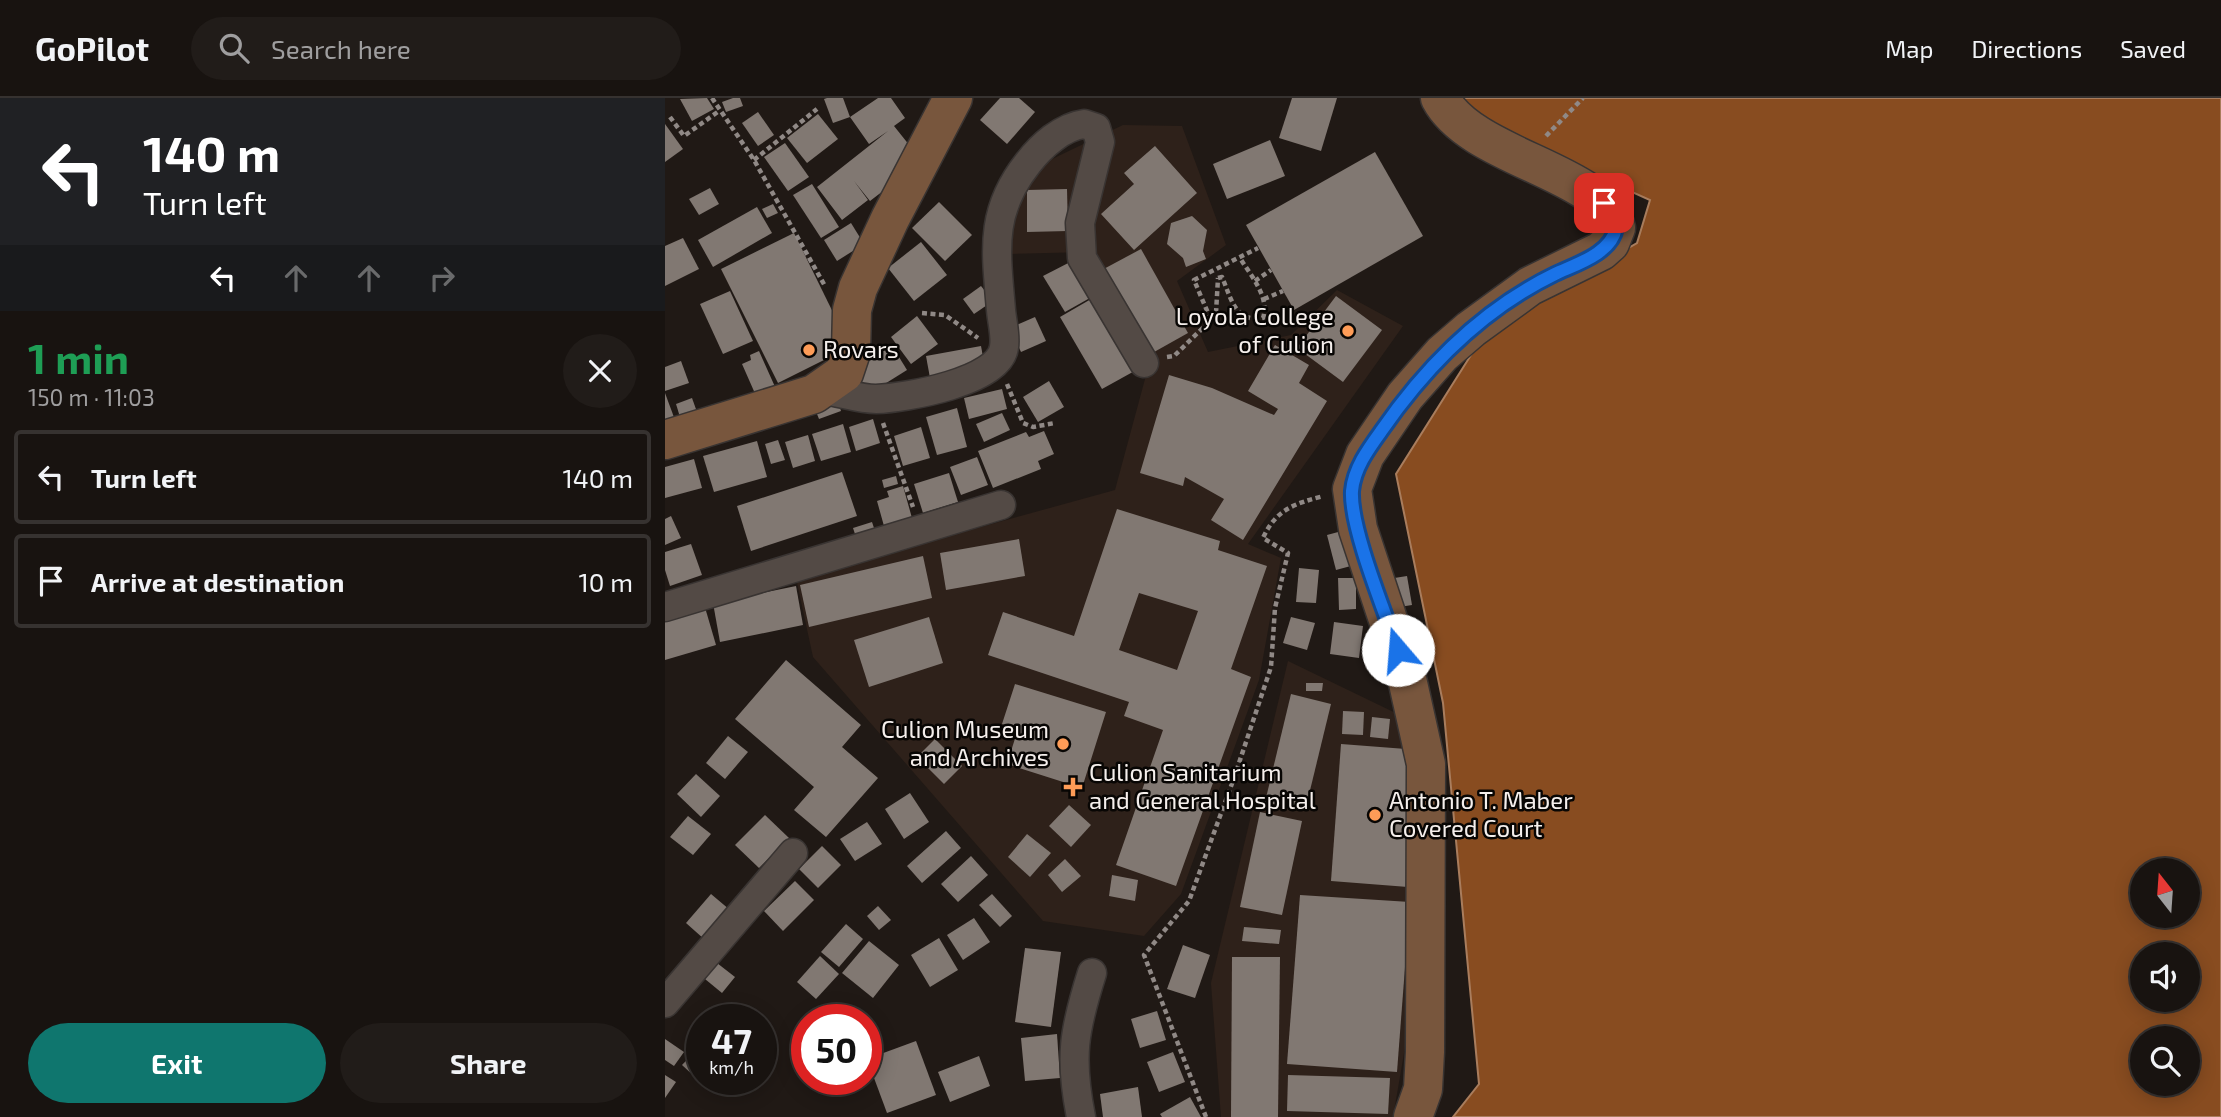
<!DOCTYPE html>
<html lang="en">
<head>
<meta charset="utf-8">
<style>
	:root { --surface:#181310; --page:#211c19; --text:#f1f3f6; --muted:#9f9e9f; --line:#363230; --accent:#0f766e }
	body { margin:0; font-family:"Exo 2",sans-serif; background:var(--page); color:var(--text); height:100vh; display:flex; flex-direction:column; font-size:26px; white-space:nowrap }
	* { box-sizing:border-box; margin:0 }
	p { font-size:23px; color:var(--muted) }
	.icon { flex:none; width:38px; height:38px; fill:none; stroke:currentColor; stroke-width:2; stroke-linecap:round; stroke-linejoin:round }
	.map { position:relative; flex:1; overflow:hidden }
	.sheet { display:flex; flex-direction:column; background:var(--surface); width:665px }
	.sheet>* { flex:none }
	.hud { background:#202124; color:#fff; overflow:hidden }
	.needle { width:46px; rotate:343deg }
	.controls { position:absolute; left:1465px; top:760px; display:grid; gap:14px }
	.controls a { display:grid; place-items:center; width:70px; height:70px; border-radius:50%; background:var(--surface); box-shadow:0 4px 18px #0003,0 0 0 2px var(--line); font-size:35px }
	.speed { position:absolute; left:21px; top:906px; display:flex; gap:14px; font-size:35px; font-weight:700; text-align:center }
	.speed>* { display:grid; place-content:center; width:91px; height:91px; border-radius:50%; background:var(--surface); box-shadow:0 4px 18px #0003,0 0 0 2px var(--line); line-height:1 }
	.speed small { font-size:18px; font-weight:400 }
	.speed .limit { border:10px solid #d22; background:#fff; color:#111 }
	.pin { position:absolute; display:grid; place-items:center; width:60px; height:60px; color:#fff; margin:-30px; border-radius:14px; box-shadow:0 4px 10px #0006 }
	.me { position:absolute; width:77px; margin:-38px; rotate:342deg; stroke-linejoin:round; filter:drop-shadow(0 0 5px #0008) }
	.turn { display:flex; align-items:center; gap:24px; height:147px; padding:0 28px; font-size:32px }
	.turn .icon { width:91px; height:91px; stroke-width:2.5 }
	.turn b { display:block; font-size:49px; line-height:60px }
	.lanes { display:flex; align-items:center; height:66px; padding:0 28px; background:#0003; justify-content:center; gap:35px; direction:ltr }
	.lanes .off { opacity:.35 }
	.round { display:grid; place-items:center; flex:none; width:74px; height:74px; border-radius:37px; background:var(--page) }
	.overview { display:flex; align-items:center; justify-content:space-between; height:119px; padding:0 28px }
	h1 { font-size:42px; font-weight:700; line-height:52px; color:#1e9e55 }
	.action { display:flex; gap:14px; margin-top:auto; padding:14px 28px }
	.action a { flex:1; height:80px; border-radius:42px; background:var(--accent); color:#fff; font-size:28px; font-weight:700; line-height:80px; text-align:center }
	.action a+a { background:var(--page); color:var(--text) }
	ul { padding:0; list-style:none }
	li { display:flex; align-items:center; gap:21px; height:94px; margin:0 14px 10px; padding:0 14px; border:4px solid var(--line); border-radius:7px }
	li div { flex:1 }
	li b { display:block; font-size:26px }
	li em { font-style:normal }
	header { display:flex; align-items:center; gap:42px; box-sizing:border-box; height:98px; padding:0 35px; background:var(--surface); border-bottom:2px solid var(--line) }
	header strong { font-size:33px }
	nav { display:flex; gap:38px; margin-inline-start:auto; font-size:24px }
	.search { width:490px; height:63px; background:var(--page); display:flex; align-items:center; gap:18px; box-sizing:border-box; padding:0 24px; border-radius:38px; color:var(--muted); font-size:26px }
	main { display:flex; flex:1; min-height:0 }
	.map>svg:first-child { display:block }
	.built { fill:#2e211a }
	.water { fill:#884c20; stroke:#a97d5d; stroke-width:2; fill-rule:evenodd }
	.building { fill:#817872; fill-rule:evenodd }
	.lines { fill:none; stroke-linecap:round; stroke-linejoin:round }
	.street-casing { stroke:#393432; stroke-width:31 }
	.secondary-casing { stroke:#393432; stroke-width:41 }
	.path { stroke:#908986; stroke-width:4.5; stroke-dasharray:5 3.5; stroke-linecap:butt }
	.street { stroke:#534a45; stroke-width:28 }
	.secondary { stroke:#78563d; stroke-width:38 }
	.route-casing { stroke:#114b97; stroke-width:18 }
	.route { stroke:#1a73e8; stroke-width:12 }
	.poi-dot { fill:#fe9c57; stroke:#080604; stroke-width:2.5 }
	.labels { text-anchor:middle; stroke-width:5; stroke-linejoin:round; paint-order:stroke }
	.poi-label { font-size:24px; fill:#f5efec; stroke:#080604; text-anchor:start }
</style>
</head>
<body>
<header>
<strong>GoPilot</strong>
<div class="search"><svg class="icon" aria-label="search" viewBox="0 0 24 24"><circle cx="10" cy="10" r="6"/><path d="M15 15l6 6"/></svg>Search here</div>
<nav><a>Map</a><a>Directions</a><a>Saved</a></nav>
</header>
<main>
<section class="sheet">
<div class="hud">
<div class="turn"><svg class="icon" aria-label="left" viewBox="0 0 24 24"><path d="M17 20v-9H6M10 6l-5 5 5 5"/></svg><div><b>140 m</b>Turn left</div></div>
<div class="lanes"><svg class="icon" aria-label="left" viewBox="0 0 24 24"><path d="M17 20v-9H6M10 6l-5 5 5 5"/></svg><svg class="icon off" aria-label="ahead" viewBox="0 0 24 24"><path d="M12 20V5M6 11l6-6 6 6"/></svg><svg class="icon off" aria-label="ahead" viewBox="0 0 24 24"><path d="M12 20V5M6 11l6-6 6 6"/></svg><svg class="icon off" aria-label="right" viewBox="0 0 24 24"><path d="M7 20v-9h11M14 6l5 5-5 5"/></svg></div>
</div>
<div class="overview"><div><h1>1 min</h1><p>150 m · 11:03</p></div><a class="round"><svg class="icon" aria-label="close" viewBox="0 0 24 24"><path d="M6 6l12 12M18 6L6 18"/></svg></a></div>
<ul>
<li><svg class="icon" aria-label="left" viewBox="0 0 24 24"><path d="M17 20v-9H6M10 6l-5 5 5 5"/></svg><div><b>Turn left</b></div><em>140 m</em></li>
<li><svg class="icon" aria-label="arrive" viewBox="0 0 24 24"><path d="M6 21V4h12l-3 4 3 4H6"/></svg><div><b>Arrive at destination</b></div><em>10 m</em></li>
</ul>
<div class="action"><a>Exit</a><a>Share</a></div>
</section>
<div class="map">
<svg width="1556" height="1019" viewBox="0 0 1556 1019">
	<rect width="100%" height="100%" fill="#201915"/>
	<!-- built -->
	<g class="built">
		<polygon points="458,27 517,28 561,147 512,183 543,254 626,237 672,192 738,228 583,446 616,460 594,582 516,796 479,838 378,823 148,559 131,480 450,392 483,270 423,154 341,156 358,75"/>
		<polygon points="623,563 743,621 752,880 728,1019 556,1019 546,885"/>
	</g>
	<!-- water -->
	<path class="water" d="M791,0H1556V1019H788L814,986L778,605L731,376L823,230L972,145L985,102L798,18ZM1477,772H1522V817H1477ZM1477,856H1522V901H1477ZM1477,940H1522V985H1477Z"/>
	<!-- building -->
	<g class="building">
		<polygon points="42,0 49,11 27,23 15,1"/>
		<polygon points="68,0 75,0 78,8 61,14 57,4"/>
		<polygon points="162,0 178,0 185,19 168,25 159,1"/>
		<polygon points="213,0 226,0 240,20 229,28 257,63 205,103 189,83 203,102 177,122 152,89 223,33 204,46 185,19"/>
		<polygon points="335,0 354,0 370,14 342,46 315,22"/>
		<polygon points="627,0 672,0 656,53 614,40"/>
		<polygon points="93,14 109,37 93,48 77,25"/>
		<polygon points="153,16 173,41 142,65 122,40"/>
		<polygon points="0,26 18,51 0,64"/>
		<polygon points="605,42 620,78 562,101 548,66"/>
		<polygon points="120,45 144,79 123,93 99,59"/>
		<polygon points="490,48 532,95 469,152 436,116 469,86 459,75"/>
		<polygon points="710,54 758,138 629,212 581,127"/>
		<polygon points="147,86 174,129 156,140 128,97"/>
		<polygon points="45,90 54,106 34,117 24,101"/>
		<polygon points="402,91 403,133 362,134 362,92"/>
		<polygon points="274,104 307,137 280,163 247,130"/>
		<polygon points="108,106 113,115 102,120 97,111"/>
		<polygon points="92,109 107,135 48,169 33,142"/>
		<polygon points="527,118 542,132 538,153 541,161 521,169 518,160 502,146 506,125"/>
		<polygon points="186,125 199,146 172,163 159,142"/>
		<polygon points="129,135 185,249 113,285 56,171"/>
		<polygon points="18,140 34,171 0,188 0,148"/>
		<polygon points="256,144 282,177 249,203 223,170"/>
		<polygon points="476,151 523,235 482,258 435,173"/>
		<polygon points="413,160 432,196 400,214 378,178"/>
		<polygon points="316,188 328,203 309,216 298,201"/>
		<polygon points="65,193 88,243 58,256 35,206"/>
		<polygon points="433,197 475,270 437,291 395,219"/>
		<polygon points="671,198 717,232 678,284 632,250"/>
		<polygon points="252,218 273,246 246,266 226,239"/>
		<polygon points="370,219 381,243 356,254 345,230"/>
		<polygon points="226,246 242,272 202,297 186,270"/>
		<polygon points="610,247 644,267 634,285 662,303 578,442 546,422 559,401 520,379 518,388 475,375 504,277 547,290 609,317 613,311 583,293"/>
		<polygon points="316,248 320,270 265,280 261,258"/>
		<polygon points="94,253 111,291 92,300 77,266 86,262 85,257"/>
		<polygon points="16,263 24,285 0,293 0,269"/>
		<polygon points="384,283 399,309 373,324 358,299"/>
		<polygon points="337,291 342,311 304,321 299,300"/>
		<polygon points="0,295 10,322 0,326"/>
		<polygon points="171,297 176,313 154,321 148,306"/>
		<polygon points="27,300 32,314 15,319 11,306"/>
		<polygon points="292,310 302,349 272,357 261,319"/>
		<polygon points="337,315 345,332 319,344 311,326"/>
		<polygon points="208,321 215,345 191,353 184,329"/>
		<polygon points="178,326 186,354 156,363 147,336"/>
		<polygon points="256,329 265,360 238,368 229,338"/>
		<polygon points="379,333 389,356 373,363 376,371 328,390 313,353 361,334 364,339"/>
		<polygon points="143,337 150,363 128,370 120,344"/>
		<polygon points="113,342 120,362 106,366 100,346"/>
		<polygon points="92,343 102,379 49,394 38,358"/>
		<polygon points="312,359 323,387 296,397 285,369"/>
		<polygon points="29,361 37,390 0,400 0,369"/>
		<polygon points="177,374 192,418 86,453 72,408"/>
		<polygon points="284,375 293,404 258,415 249,386"/>
		<polygon points="231,378 233,386 219,390 217,382"/>
		<polygon points="238,388 247,420 219,428 212,403 224,399 222,393"/>
		<path d="M452,411L555,443L553,452L602,468L566,571L586,579L511,788L451,767L498,632L459,618L464,604L323,557L338,514L409,538ZM474,495L533,513L512,572L454,552Z"/>
		<polygon points="6,418 16,440 0,447 0,421"/>
		<polygon points="207,424 210,433 191,439 188,430"/>
		<polygon points="688,430 697,465 671,472 662,437"/>
		<polygon points="354,441 360,478 281,492 275,455"/>
		<polygon points="26,446 37,477 5,488 0,472 0,454"/>
		<polygon points="258,458 267,500 144,529 135,487"/>
		<polygon points="634,470 654,472 651,505 631,504"/>
		<polygon points="742,478 747,507 728,510 723,481"/>
		<polygon points="673,480 691,480 691,511 674,512"/>
		<polygon points="131,488 138,527 55,544 48,505"/>
		<polygon points="39,506 51,547 0,562 0,517"/>
		<polygon points="264,519 278,565 204,589 189,542"/>
		<polygon points="626,519 650,525 642,552 618,545"/>
		<polygon points="669,524 698,528 694,560 665,556"/>
		<polygon points="121,562 196,627 177,649 213,680 161,739 129,712 149,689 70,621"/>
		<polygon points="641,585 658,585 657,593 641,593"/>
		<polygon points="350,586 441,614 417,690 342,666 353,631 337,626"/>
		<polygon points="626,596 666,606 640,713 600,704"/>
		<polygon points="678,613 699,614 698,637 677,636"/>
		<polygon points="707,619 725,621 723,641 705,639"/>
		<polygon points="63,638 83,654 60,681 41,665"/>
		<polygon points="270,641 297,668 279,686 252,659"/>
		<polygon points="676,646 754,652 743,789 666,783"/>
		<polygon points="31,676 55,698 36,719 12,696"/>
		<polygon points="245,695 264,724 239,741 220,711"/>
		<polygon points="404,707 426,727 406,749 384,728"/>
		<polygon points="595,714 637,723 617,817 575,809"/>
		<polygon points="100,717 124,740 94,770 70,747"/>
		<polygon points="23,718 46,736 28,757 5,739"/>
		<polygon points="202,724 217,746 190,763 175,741"/>
		<polygon points="281,733 296,750 257,785 242,768"/>
		<polygon points="362,736 386,755 365,779 343,759"/>
		<polygon points="157,748 176,767 153,790 134,771"/>
		<polygon points="306,758 323,777 293,804 276,786"/>
		<polygon points="400,761 416,778 397,794 383,777"/>
		<polygon points="447,777 473,782 470,803 444,798"/>
		<polygon points="130,783 149,802 118,833 99,813"/>
		<polygon points="46,796 65,812 39,841 21,825"/>
		<polygon points="327,796 347,818 335,829 314,807"/>
		<polygon points="635,797 745,804 732,974 622,966"/>
		<polygon points="213,808 226,822 214,832 202,818"/>
		<polygon points="309,820 325,844 298,862 282,837"/>
		<polygon points="181,826 198,841 174,869 156,854"/>
		<polygon points="579,829 616,832 614,846 577,843"/>
		<polygon points="274,840 293,872 265,889 246,857"/>
		<polygon points="204,843 234,867 208,900 177,875"/>
		<polygon points="518,847 545,857 530,900 502,891"/>
		<polygon points="360,850 396,854 386,929 350,924"/>
		<polygon points="155,858 174,876 151,901 132,884"/>
		<polygon points="567,859 615,859 613,1019 566,1019"/>
		<polygon points="52,865 70,879 57,895 40,881"/>
		<polygon points="492,913 501,942 475,950 466,921"/>
		<polygon points="392,936 395,980 360,983 356,940"/>
		<polygon points="0,941 19,954 9,968 0,962"/>
		<polygon points="251,943 271,997 222,1015 202,961"/>
		<polygon points="37,946 37,972 30,979 17,967"/>
		<polygon points="508,954 520,984 494,994 482,964"/>
		<polygon points="314,958 325,988 285,1004 273,974"/>
		<polygon points="0,977 11,984 0,1000"/>
		<polygon points="623,977 725,980 723,1016 622,1013"/>
		<polygon points="473,989 477,1019 438,1019 435,996"/>
		<polygon points="525,999 536,1019 497,1019 495,1016"/>
	</g>
	<g class="lines">
		<defs>
			<g id="street">
				<path d="M158,292C175,294 194,301 211,301C240,300 335,284 339,249C341,238 337,224 336,212C331,153 324,114 363,65C376,48 397,29 419,26L431,30L435,44L415,125L417,160L479,265"/>
				<polyline points="0,509 336,407"/>
				<polyline points="0,905 128,755"/>
				<path d="M416,1019C404,959 409,932 427,875"/>
			</g>
			<g id="secondary">
				<polyline points="0,342 149,296 179,275 186,254 187,212 193,190 225,121 288,0"/>
				<path d="M748,1019L758,991L760,954L761,666L741,576L693,431L687,391L700,357L740,298L777,256L806,231L865,188L936,153L945,145L951,130C939,73 807,61 775,0"/>
			</g>
		</defs>
		<!-- street casing -->
		<use href="#street" class="street-casing"/>
		<!-- secondary casing -->
		<use href="#secondary" class="secondary-casing"/>
		<!-- path -->
		<g class="path">
			<polyline points="47,0 89,62 160,188"/>
			<polyline points="5,19 19,38 54,13"/>
			<polyline points="881,38 918,0"/>
			<polyline points="89,62 152,11"/>
			<path d="M553,180L557,179C566,200 570,225 598,220C605,199 586,178 575,160"/>
			<polyline points="590,183 606,172"/>
			<polyline points="599,201 618,193"/>
			<polyline points="257,215 280,217 313,240"/>
			<polyline points="546,222 551,215 553,180"/>
			<polyline points="502,259 509,258 546,222 529,182 593,150"/>
			<polyline points="342,286 358,325 368,329 390,325"/>
			<polyline points="218,325 248,409"/>
			<path d="M541,1019L479,857L524,803L569,680L606,569L610,510L623,455L598,440C611,411 631,405 659,398"/>
		</g>
		<!-- street -->
		<use href="#street" class="street"/>
		<!-- secondary -->
		<use href="#secondary" class="secondary"/>
	</g>
	<g class="lines">
		<defs>
			<path id="route" d="M733,552C720,514 685,430 687,393C689,370 704,350 717,332C762,267 818,211 890,176C911,166 946,156 951,130L945,111L939,105"/>
		</defs>
		<!-- route casing -->
		<use href="#route" class="route-casing"/>
		<!-- route -->
		<use href="#route" class="route"/>
	</g>
	<!-- markers -->
	<g class="poi-dot">
		<circle cx="683" cy="233" r="7"/>
		<circle cx="144" cy="252" r="7"/>
		<circle cx="398" cy="646" r="7"/>
		<path d="M404.5 678.5h7v7h7v7h-7v7h-7v-7h-7v-7h7z"/>
		<circle cx="710" cy="717" r="7"/>
	</g>
	<g class="labels">
		<!-- poi labels -->
		<g class="poi-label">
			<text x="669" y="227" text-anchor="end">Loyola College<tspan x="669" dy="28">of Culion</tspan></text>
			<text x="158" y="260">Rovars</text>
			<text x="384" y="640" text-anchor="end">Culion Museum<tspan x="384" dy="28">and Archives</tspan></text>
			<text x="424" y="683">Culion Sanitarium<tspan x="424" dy="28">and General Hospital</tspan></text>
			<text x="724" y="711">Antonio T. Maber<tspan x="724" dy="28">Covered Court</tspan></text>
		</g>
	</g>
</svg>
<div class="controls">
<a><svg class="needle" viewBox="-14 -14 28 28"><path d="M0-13l5 13h-10z" fill="#e53935"/><path d="M0 13l5-13h-10z" fill="#9f9e9f"/></svg></a>
<a><svg class="icon" aria-label="sound" viewBox="0 0 24 24"><path d="M4 9h4l5-4v14l-5-4H4zM17 9q2 3 0 6"/></svg></a>
<a><svg class="icon" aria-label="search" viewBox="0 0 24 24"><circle cx="10" cy="10" r="6"/><path d="M15 15l6 6"/></svg></a>
</div>
<div class="speed"><div>47<small>km/h</small></div><div class="limit">50</div></div>
<div class="pin" style="left:939px;top:105px;background:#d93025"><svg class="icon" aria-label="arrive" viewBox="0 0 24 24"><path d="M6 21V4h12l-3 4 3 4H6"/></svg></div>
<svg class="me" style="left:733px;top:552px" viewBox="-20 -20 40 40"><circle r="19" fill="#fff"/><path d="M0-13L10 11 0 6-10 11z" fill="#1a73e8"/></svg>
</div>
</main>
</body>
</html>
